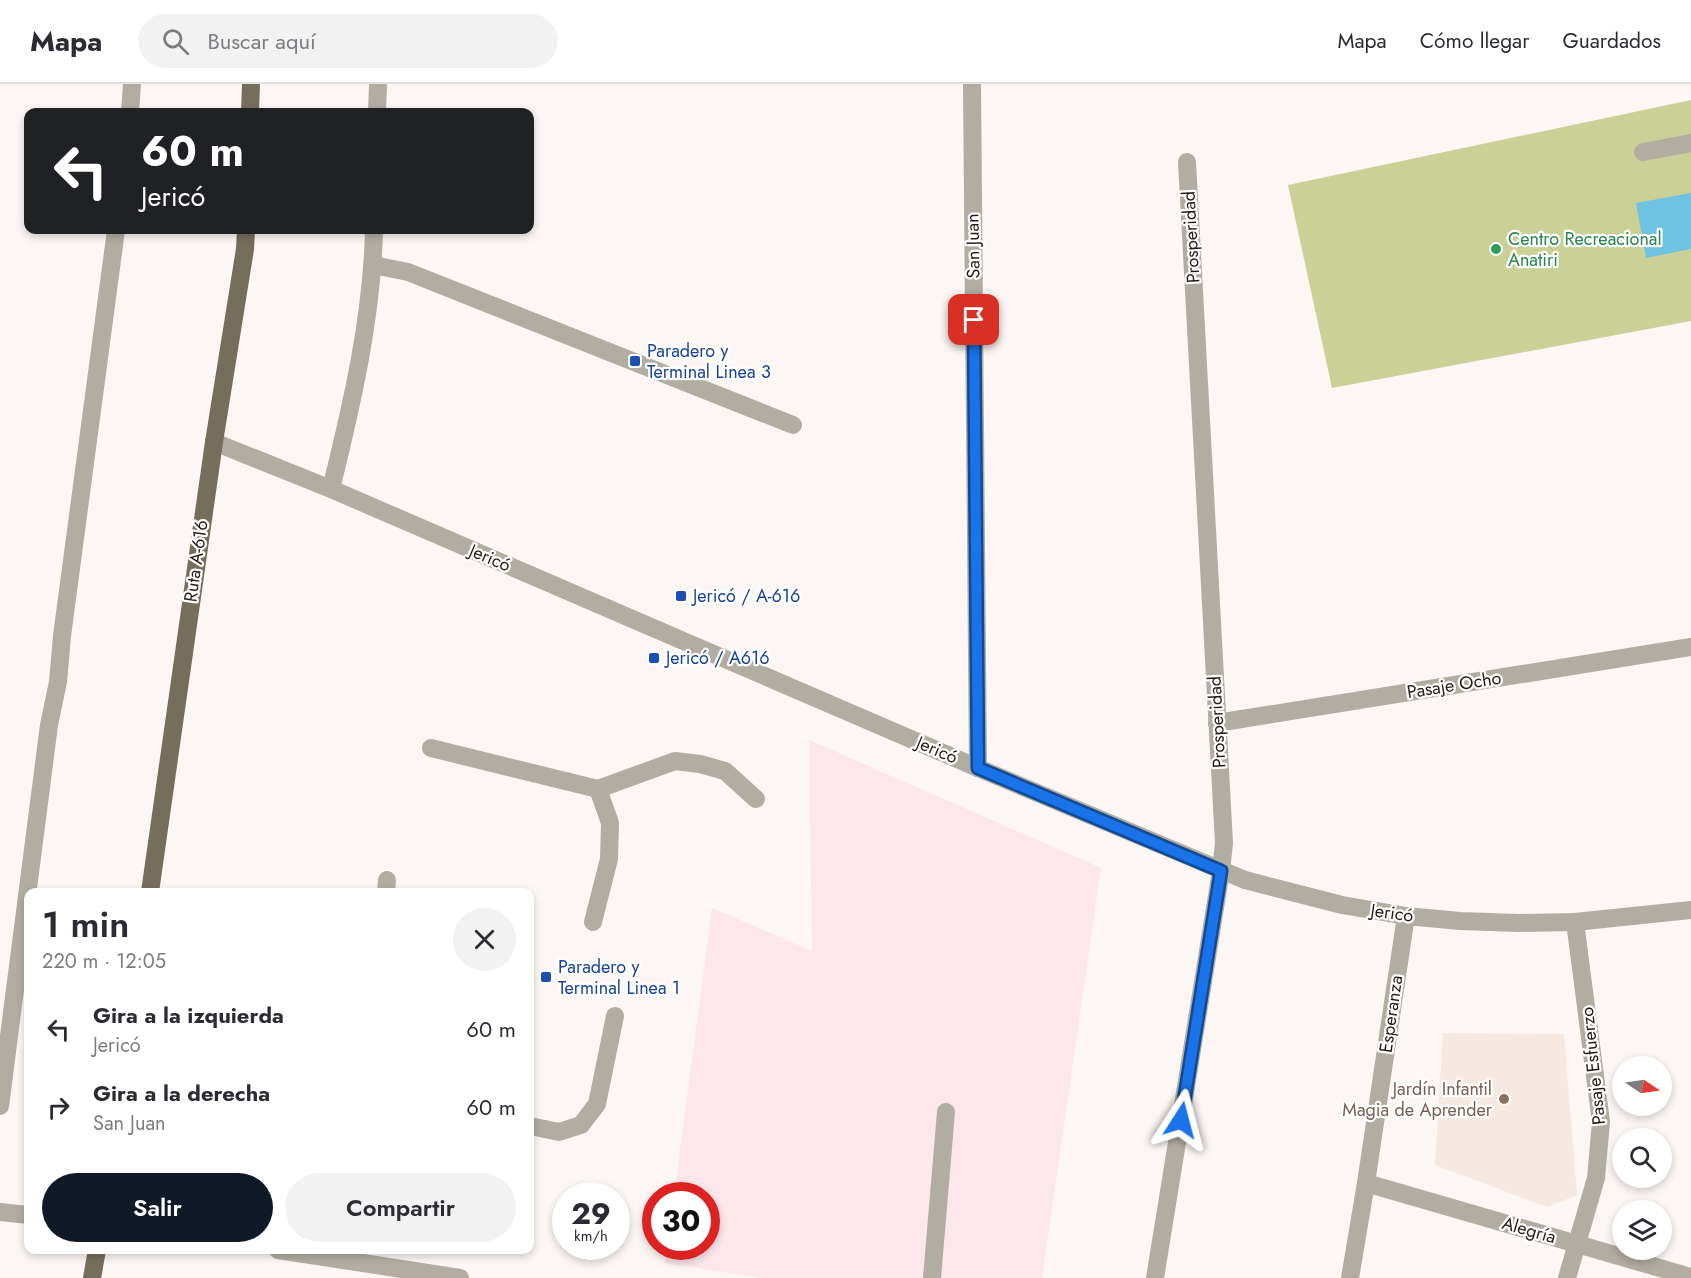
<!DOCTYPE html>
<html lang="es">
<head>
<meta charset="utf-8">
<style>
	:root { --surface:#fff; --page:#f2f2f3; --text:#2b2b33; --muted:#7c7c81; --line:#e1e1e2; --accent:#111827 }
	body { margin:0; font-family:Jost,sans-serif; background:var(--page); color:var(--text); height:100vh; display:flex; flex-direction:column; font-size:22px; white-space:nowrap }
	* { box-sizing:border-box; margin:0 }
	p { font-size:20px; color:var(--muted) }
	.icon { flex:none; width:33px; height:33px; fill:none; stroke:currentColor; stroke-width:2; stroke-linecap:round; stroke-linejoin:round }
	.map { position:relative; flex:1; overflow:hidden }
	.drawer { position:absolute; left:24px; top:804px; width:510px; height:366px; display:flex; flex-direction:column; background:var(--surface); border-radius:12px; box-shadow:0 3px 9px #0003 }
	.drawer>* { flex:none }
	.banner { position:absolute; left:24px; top:24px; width:510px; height:126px; border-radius:12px; box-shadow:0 3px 9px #0003; background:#202124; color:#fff; overflow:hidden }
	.needle { width:39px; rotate:103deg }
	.tools { position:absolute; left:1612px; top:972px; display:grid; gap:12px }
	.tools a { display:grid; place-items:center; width:60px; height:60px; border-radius:50%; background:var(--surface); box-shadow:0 3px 9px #0003; font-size:30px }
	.speed { position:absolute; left:552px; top:1098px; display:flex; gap:12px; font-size:30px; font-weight:700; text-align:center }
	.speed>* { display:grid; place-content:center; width:78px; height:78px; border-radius:50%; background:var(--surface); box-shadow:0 3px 9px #0003; line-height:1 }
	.speed small { font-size:15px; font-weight:400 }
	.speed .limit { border:9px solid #d22; background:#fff; color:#111 }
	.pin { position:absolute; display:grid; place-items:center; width:51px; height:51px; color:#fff; margin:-26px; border-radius:12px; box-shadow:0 3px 9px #0006 }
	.me { position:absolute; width:66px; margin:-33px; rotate:9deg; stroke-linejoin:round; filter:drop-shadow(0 0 4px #0008) }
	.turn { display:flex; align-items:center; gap:21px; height:126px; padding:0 18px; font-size:27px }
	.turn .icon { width:78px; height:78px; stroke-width:2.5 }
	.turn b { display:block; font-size:42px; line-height:51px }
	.round { display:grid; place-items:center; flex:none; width:63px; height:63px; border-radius:32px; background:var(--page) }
	.head { display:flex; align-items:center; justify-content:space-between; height:102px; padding:0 18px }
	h1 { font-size:36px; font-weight:600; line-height:45px }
	.button { display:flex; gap:12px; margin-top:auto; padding:12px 18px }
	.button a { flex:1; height:69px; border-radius:36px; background:var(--accent); color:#fff; font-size:24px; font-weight:600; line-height:69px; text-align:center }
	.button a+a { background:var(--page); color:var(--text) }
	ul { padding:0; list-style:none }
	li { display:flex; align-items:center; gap:18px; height:78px; padding:0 18px }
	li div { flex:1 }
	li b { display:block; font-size:22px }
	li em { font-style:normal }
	header { display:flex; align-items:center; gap:36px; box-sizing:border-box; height:84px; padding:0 30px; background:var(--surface); border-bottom:2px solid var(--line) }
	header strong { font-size:28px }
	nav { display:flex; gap:33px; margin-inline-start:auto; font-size:21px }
	.search { width:420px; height:54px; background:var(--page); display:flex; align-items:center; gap:15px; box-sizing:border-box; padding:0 21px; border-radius:33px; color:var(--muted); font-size:22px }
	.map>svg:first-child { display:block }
	.industrial { fill:#fce7ed }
	.built { fill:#f6e9e2 }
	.green { fill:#cbd196 }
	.water { fill:#6ec3e3 }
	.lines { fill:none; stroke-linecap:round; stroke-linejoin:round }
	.minor { stroke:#b1ada2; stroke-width:18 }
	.major { stroke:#766e5d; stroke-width:18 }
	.route-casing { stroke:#114b97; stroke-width:15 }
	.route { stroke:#1a73e8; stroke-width:10 }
	.leisure-dot { fill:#2e9e5b; stroke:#fff; stroke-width:2 }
	.transit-dot { fill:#1a4fb4; stroke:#fff; stroke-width:2 }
	.education-dot { fill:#8d6e63; stroke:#fff; stroke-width:2 }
	.labels { text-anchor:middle; stroke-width:4.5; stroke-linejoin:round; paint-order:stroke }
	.street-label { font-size:18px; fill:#241b17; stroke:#fff }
	.leisure-label { font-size:18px; fill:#27864d; stroke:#fff; text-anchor:start }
	.transit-label { font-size:18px; fill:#164399; stroke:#fff; text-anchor:start }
	.education-label { font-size:18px; fill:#785e54; stroke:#fff; text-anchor:end }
</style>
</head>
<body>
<header>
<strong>Mapa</strong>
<div class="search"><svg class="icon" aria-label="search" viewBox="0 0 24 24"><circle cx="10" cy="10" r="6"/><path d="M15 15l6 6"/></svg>Buscar aquí</div>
<nav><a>Mapa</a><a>Cómo llegar</a><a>Guardados</a></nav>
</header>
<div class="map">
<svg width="1691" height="1194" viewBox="0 0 1691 1194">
	<rect width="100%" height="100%" fill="#fcf6f4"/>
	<!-- industrial -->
	<polygon class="industrial" points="809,656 1101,784 1042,1194 760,1194 665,1179 667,1163 706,1162 706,1112 674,1111 712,824 812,867"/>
	<!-- built -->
	<polygon class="built" points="1443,949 1564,950 1577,1111 1547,1123 1435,1081"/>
	<!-- green -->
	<polygon class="green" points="1691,16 1691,237 1332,304 1288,101"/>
	<!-- water -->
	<polygon class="water" points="1691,109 1691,165 1646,174 1636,119"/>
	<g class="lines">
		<!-- minor -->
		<g class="minor">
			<polyline points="972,0 978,684"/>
			<polyline points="130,28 132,0"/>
			<polyline points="377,28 378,0"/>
			<polyline points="1643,68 1691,59"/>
			<polyline points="373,181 408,188 793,341"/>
			<polyline points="214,358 331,405 978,684 1245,796 1342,821 1406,832 1460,837 1518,839 1575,838 1691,826"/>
			<path d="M331,405C352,320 372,234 374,146"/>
			<polyline points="1217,639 1691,563"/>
			<polyline points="431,664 598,705 610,739 609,775 593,838"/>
			<polyline points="598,705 675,677 700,680 725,687 756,715"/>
			<polyline points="386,808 387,796"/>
			<polyline points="0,1022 49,641 58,598 62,552 116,146"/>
			<polyline points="530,1042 559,1048 581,1041 597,1020 615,932"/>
			<polyline points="1366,1099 1691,1193"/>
			<polyline points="0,1128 28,1131"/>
			<polyline points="278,1166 460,1194"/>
			<polyline points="932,1194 946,1028"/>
			<polyline points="1155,1194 1221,787 1224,759 1187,78"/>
			<polyline points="1350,1194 1366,1099 1406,832"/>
			<polyline points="1567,1194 1596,1094 1601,1038 1575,838"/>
		</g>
		<!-- major -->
		<g class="major">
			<polyline points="250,28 251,0"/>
			<polyline points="150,808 214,358 245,165 246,146"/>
			<polyline points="92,1194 97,1166"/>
		</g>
	</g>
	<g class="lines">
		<defs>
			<polyline id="route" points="974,236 978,684 1221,787 1181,1036"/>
		</defs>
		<!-- route casing -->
		<use href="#route" class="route-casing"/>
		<!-- route -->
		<use href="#route" class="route"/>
	</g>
	<!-- markers -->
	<circle class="leisure-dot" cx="1496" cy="165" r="6"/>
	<g class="transit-dot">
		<rect x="629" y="271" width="12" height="12" rx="3"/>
		<rect x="675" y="506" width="12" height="12" rx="3"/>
		<rect x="648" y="568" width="12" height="12" rx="3"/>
		<rect x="540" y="887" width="12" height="12" rx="3"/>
	</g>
	<circle class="education-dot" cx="1504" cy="1015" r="6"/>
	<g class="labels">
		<!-- street labels -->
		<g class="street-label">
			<text transform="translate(1191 153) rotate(-93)" y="6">Prosperidad</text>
			<text transform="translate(973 162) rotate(-91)" y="6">San Juan</text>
			<text transform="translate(490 474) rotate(23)" y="6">Jericó</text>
			<text transform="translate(196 477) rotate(-82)" y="6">Ruta A-616</text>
			<text transform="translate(1454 601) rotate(-9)" y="6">Pasaje Ocho</text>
			<text transform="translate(1217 638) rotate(-93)" y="6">Prosperidad</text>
			<text transform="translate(937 666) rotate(23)" y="6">Jericó</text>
			<text transform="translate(1392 829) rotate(8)" y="6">Jericó</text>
			<text transform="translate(1391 930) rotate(-82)" y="6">Esperanza</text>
			<text transform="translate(1593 982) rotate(-96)" y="6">Pasaje Esfuerzo</text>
			<text transform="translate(1529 1146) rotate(16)" y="6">Alegría</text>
		</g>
		<!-- leisure labels -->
		<g class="leisure-label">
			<text x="1508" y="161">Centro Recreacional<tspan x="1508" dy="21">Anatiri</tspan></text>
		</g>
		<!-- transit labels -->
		<g class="transit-label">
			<text x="647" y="273">Paradero y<tspan x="647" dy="21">Terminal Linea 3</tspan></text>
			<text x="693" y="518">Jericó / A-616</text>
			<text x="666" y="580">Jericó / A616</text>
			<text x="558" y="889">Paradero y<tspan x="558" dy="21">Terminal Linea 1</tspan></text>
		</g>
		<!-- education labels -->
		<g class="education-label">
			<text x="1492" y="1011">Jardín Infantil<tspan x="1492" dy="21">Magia de Aprender</tspan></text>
		</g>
	</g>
</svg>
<div class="tools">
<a><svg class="needle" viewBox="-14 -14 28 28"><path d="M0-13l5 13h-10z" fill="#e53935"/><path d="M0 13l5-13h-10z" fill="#7c7c81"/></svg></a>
<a><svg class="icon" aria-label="search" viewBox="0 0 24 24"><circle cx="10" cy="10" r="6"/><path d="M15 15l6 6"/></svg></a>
<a><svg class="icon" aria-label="layers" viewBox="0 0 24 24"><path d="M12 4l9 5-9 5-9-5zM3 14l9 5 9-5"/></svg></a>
</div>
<div class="speed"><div>29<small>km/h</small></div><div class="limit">30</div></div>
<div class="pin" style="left:974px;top:236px;background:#d93025"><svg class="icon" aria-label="arrive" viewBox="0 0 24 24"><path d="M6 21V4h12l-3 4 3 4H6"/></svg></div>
<svg class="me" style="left:1181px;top:1036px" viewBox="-20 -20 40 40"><path d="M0-17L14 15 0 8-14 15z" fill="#1a73e8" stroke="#fff" stroke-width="4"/></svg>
<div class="banner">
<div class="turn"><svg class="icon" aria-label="left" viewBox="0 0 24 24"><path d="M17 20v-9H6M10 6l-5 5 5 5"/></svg><div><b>60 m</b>Jericó</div></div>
</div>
<section class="drawer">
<div class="head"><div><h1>1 min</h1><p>220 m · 12:05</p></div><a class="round"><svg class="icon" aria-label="close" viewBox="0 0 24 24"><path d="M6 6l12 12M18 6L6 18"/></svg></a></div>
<ul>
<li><svg class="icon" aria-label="left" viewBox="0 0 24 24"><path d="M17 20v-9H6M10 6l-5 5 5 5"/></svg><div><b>Gira a la izquierda</b><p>Jericó</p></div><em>60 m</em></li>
<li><svg class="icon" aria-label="right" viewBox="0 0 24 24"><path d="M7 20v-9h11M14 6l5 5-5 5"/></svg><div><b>Gira a la derecha</b><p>San Juan</p></div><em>60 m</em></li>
</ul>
<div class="button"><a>Salir</a><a>Compartir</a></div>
</section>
</div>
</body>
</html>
